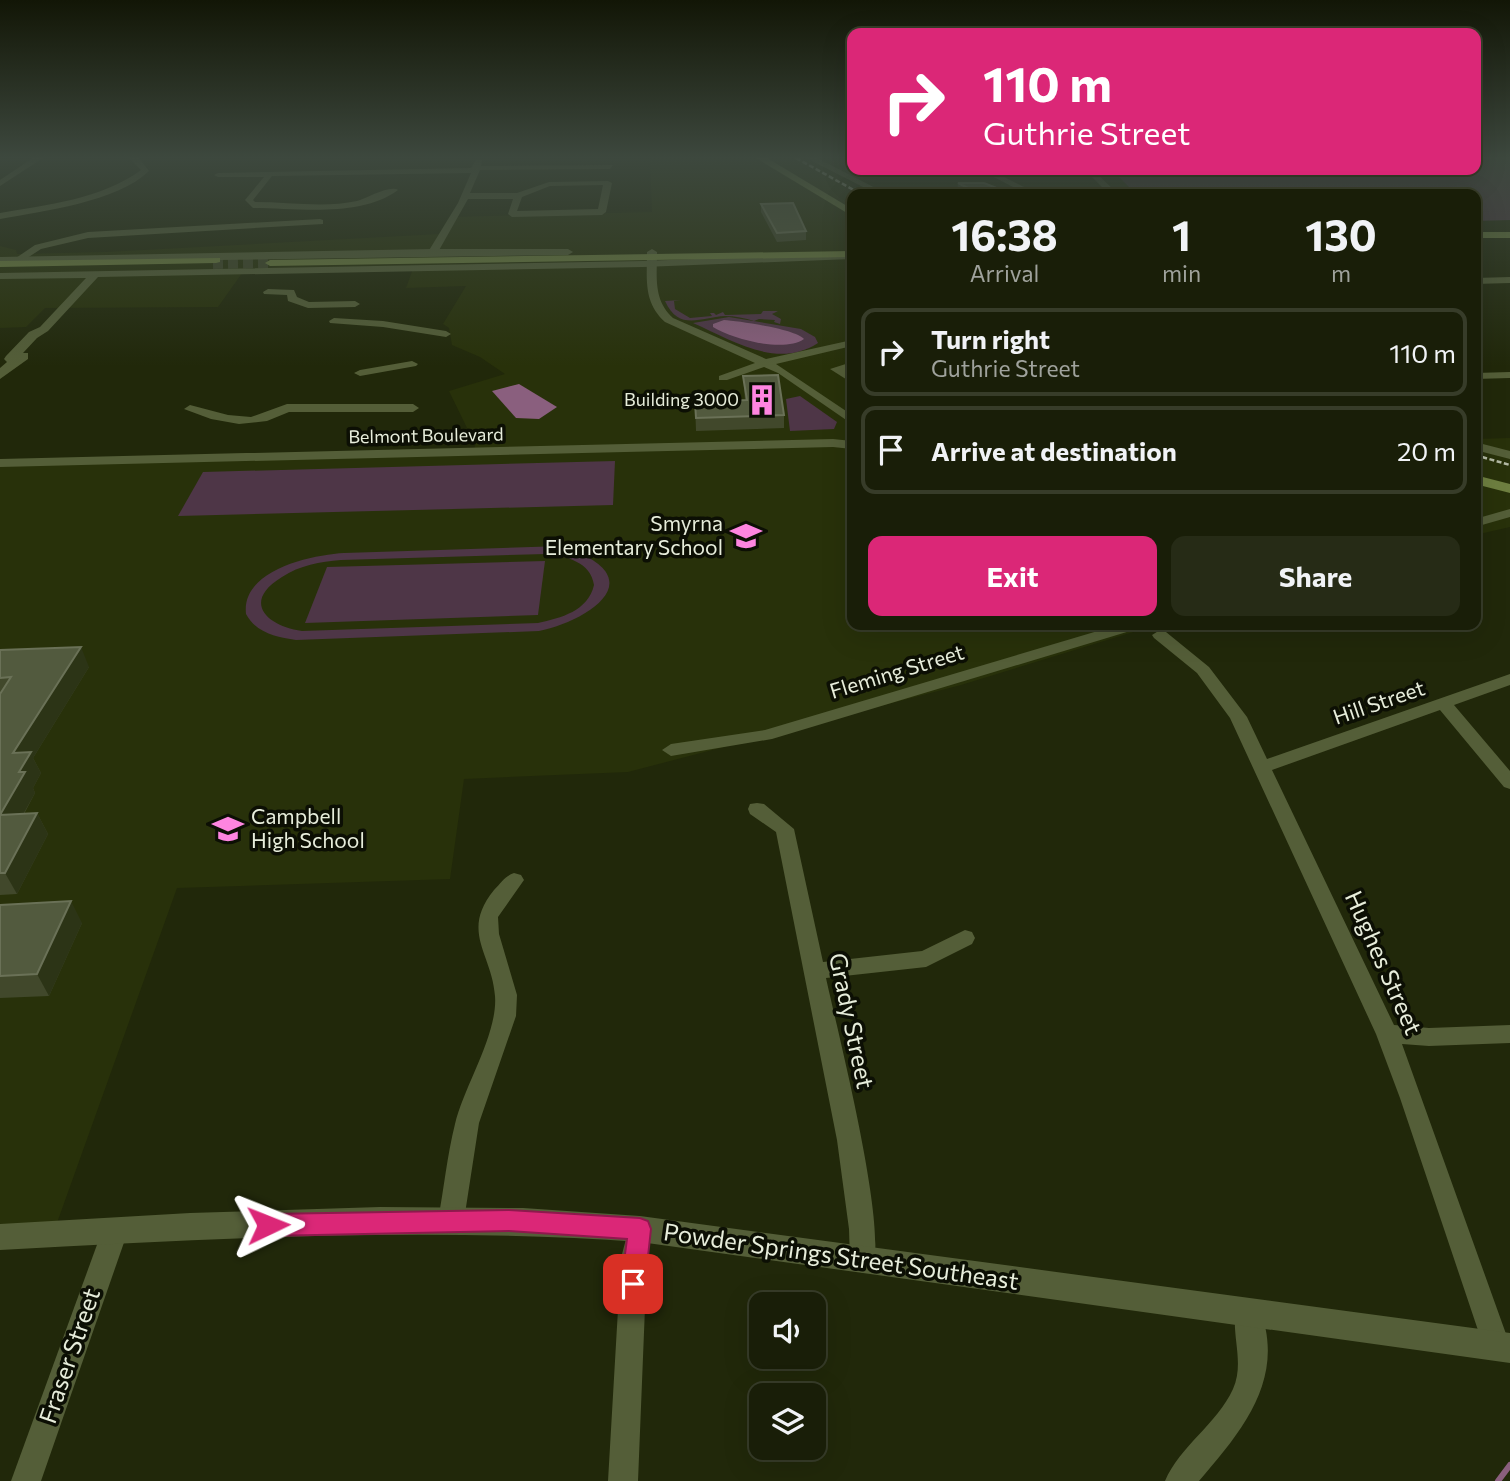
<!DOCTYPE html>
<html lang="en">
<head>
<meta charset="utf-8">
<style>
	:root { --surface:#191e08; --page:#262b16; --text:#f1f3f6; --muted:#9fa29c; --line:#373c29; --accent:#db2777 }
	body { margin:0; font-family:Commissioner,sans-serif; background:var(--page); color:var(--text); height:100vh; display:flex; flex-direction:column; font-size:26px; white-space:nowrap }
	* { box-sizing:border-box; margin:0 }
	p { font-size:23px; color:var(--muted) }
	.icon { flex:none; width:38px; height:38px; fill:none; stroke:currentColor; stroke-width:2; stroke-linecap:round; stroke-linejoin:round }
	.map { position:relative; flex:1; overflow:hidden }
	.drawer { position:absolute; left:847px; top:189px; width:634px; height:441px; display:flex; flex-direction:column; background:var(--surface); border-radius:14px; box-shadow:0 7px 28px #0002,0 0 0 2px var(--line) }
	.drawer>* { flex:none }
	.guide { position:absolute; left:847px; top:28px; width:634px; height:147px; border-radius:14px; box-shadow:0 7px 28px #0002,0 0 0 2px var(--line); background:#db2777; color:#fff; overflow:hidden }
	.buttons { position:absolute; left:749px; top:1292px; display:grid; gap:14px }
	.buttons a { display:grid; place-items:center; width:77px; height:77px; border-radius:14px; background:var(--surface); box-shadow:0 7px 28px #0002,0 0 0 2px var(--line); font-size:35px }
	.pin { position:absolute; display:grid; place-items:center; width:60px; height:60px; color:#fff; margin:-30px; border-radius:14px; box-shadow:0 4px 10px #0006 }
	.me { position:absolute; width:77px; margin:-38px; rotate:88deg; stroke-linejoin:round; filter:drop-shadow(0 0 5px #0008) }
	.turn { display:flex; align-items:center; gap:24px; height:147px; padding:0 21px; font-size:32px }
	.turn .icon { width:91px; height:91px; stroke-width:2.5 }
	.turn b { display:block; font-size:49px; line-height:60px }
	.eta { display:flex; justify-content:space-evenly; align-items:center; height:119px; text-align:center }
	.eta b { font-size:42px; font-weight:700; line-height:49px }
	.cta { display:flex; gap:14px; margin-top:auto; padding:14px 21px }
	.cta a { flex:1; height:80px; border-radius:14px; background:var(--accent); color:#fff; font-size:28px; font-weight:700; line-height:80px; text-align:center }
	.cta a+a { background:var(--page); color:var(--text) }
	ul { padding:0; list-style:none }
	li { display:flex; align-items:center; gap:21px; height:88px; margin:0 14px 10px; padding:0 7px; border:4px solid var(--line); border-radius:14px }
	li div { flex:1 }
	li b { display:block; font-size:26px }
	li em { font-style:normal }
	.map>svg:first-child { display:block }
	.built { fill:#28310a }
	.green { fill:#4e3647; fill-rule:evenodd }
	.water { fill:#8a5f7e }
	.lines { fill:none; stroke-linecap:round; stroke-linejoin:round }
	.stream { stroke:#8a5f7e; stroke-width:6 }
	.secondary-tunnel { stroke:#3f4629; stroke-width:10; stroke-dasharray:10 5; stroke-linecap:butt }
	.minor { fill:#545e38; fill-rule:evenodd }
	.tertiary { fill:#545e38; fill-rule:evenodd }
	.secondary { fill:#6e7f40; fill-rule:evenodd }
	.rail { stroke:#b3b9a4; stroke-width:2.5; stroke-dasharray:5 2.5; stroke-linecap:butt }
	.wall { fill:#41482b }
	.shaded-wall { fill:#2c3416 }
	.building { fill:#525a3e; stroke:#6a7157; stroke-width:2 }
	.route { fill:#db2777; stroke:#8e194d; stroke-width:2 }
	.labels { text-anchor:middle; stroke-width:7; stroke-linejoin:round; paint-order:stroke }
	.far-poi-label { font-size:18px; fill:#e7eddb; stroke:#0c0f04; text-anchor:end }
	.far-street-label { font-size:18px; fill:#e7eddb; stroke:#0c0f04 }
	.poi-label { font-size:21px; fill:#e7eddb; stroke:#0c0f04; text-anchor:end }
	.street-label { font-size:21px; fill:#e7eddb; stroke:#0c0f04 }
	.near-street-label { font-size:24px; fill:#e7eddb; stroke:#0c0f04 }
</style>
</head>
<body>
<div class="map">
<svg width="1510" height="1481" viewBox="0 0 1510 1481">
	<rect width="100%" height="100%" fill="#21280a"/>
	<!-- built -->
	<g class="built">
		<polygon points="650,158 852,158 852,170 1112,170 1136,194 852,194 852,625 1156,625 961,685 628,772 464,779 450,879 177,888 53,1234 0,1238 0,461 474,450 478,433 467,428 449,391 505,374 480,357 452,345 449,328 443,324 466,286 406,288 414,266 245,269 218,307 45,308 26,327 0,328 0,246 16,250 17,254 106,252 439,234 449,217 652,212"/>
		<polygon points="1510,438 1510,527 1475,535 1475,439"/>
	</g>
	<!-- green -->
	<g class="green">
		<polygon points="1475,158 1510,158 1510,220 1475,221 1475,194 1136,194 1112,170 1475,170"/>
		<path d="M681,300L674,301L675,309L690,318L712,316L710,313H714L716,315L723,312L725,315L761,314L763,311H778L772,314L781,319L780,324L774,322L775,320L759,319L754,321C745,318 735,316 725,316C701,317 679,332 665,301Z"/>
		<path d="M729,317L801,329L815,337L818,343C777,370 732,340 693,323Z"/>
		<polygon points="800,396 837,422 834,429 790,431 786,399"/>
		<polygon points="615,461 613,505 178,516 203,472"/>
		<path d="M594,545V552L579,553C650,584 580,623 539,631L296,640C276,637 256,633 246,614C241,570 311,555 344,553ZM546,554C566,556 591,562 594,585C588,611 561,618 538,623L302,631C267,626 241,602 282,577C300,565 320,562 341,560Z"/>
		<polygon points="545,561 538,615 305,623 327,567"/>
	</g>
	<!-- water -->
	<g class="water">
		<path d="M724,320C739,321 795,329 804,339C784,353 732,339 713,327V324Z"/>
		<polygon points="519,384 557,407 539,419 516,418 492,391"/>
	</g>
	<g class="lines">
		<!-- stream -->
		<polyline class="stream" points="1498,1481 1510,1465"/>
		<!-- secondary-tunnel -->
		<polyline class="secondary-tunnel" points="213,264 270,263"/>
		<!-- minor -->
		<g class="minor">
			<polygon points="33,158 43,158 0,186 0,180"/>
			<path d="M129,158H139L149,171C117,202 43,211 0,219V213C46,205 102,199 141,170Z"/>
			<polygon points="806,158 817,158 887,194 877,194"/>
			<path d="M476,160H482L481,166L613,165L610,169L480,170L470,193H517L549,182L608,181L612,183L606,212L602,215L512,217L508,214L513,199H468L438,252L433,255L428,252L458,203L471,173L272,176L253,200L255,202C288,202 325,208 357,201C368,198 389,185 398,190C360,218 298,208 253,208L245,200L264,177H218L214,175L218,173L471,168ZM603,185L598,209L517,211L522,197L550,186Z"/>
			<polygon points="980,170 990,170 1028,189 1021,191"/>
			<polygon points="1085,170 1093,170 1118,194 1109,194"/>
			<polygon points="983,189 980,194 934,194 938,191"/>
			<polygon points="320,219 323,220 323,224 88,238 41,249 21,262 13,260 35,245 88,232"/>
			<path d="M652,249L657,252C657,277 653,300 673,318L766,359L852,340V346L776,364L852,415V424L778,373L764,367L727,380H719V376L755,363L665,322C643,302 647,279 647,252Z"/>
			<polygon points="1510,277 1510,283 1475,284 1475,278"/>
			<polygon points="268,289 294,290 297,297 309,302 355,301 360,304 355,307 308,308 288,301 287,295 264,294 263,292"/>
			<polygon points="334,318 383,321 446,331 451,334 446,337 383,327 330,323 329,321"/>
			<polygon points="412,361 418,364 416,366 360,376 354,373 360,370"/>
			<polygon points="852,362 852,368 845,370 852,375 852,383 830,369"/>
			<polygon points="1510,372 1510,378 1475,379 1475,373"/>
			<polygon points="287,404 413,404 419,408 413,412 289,412 267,421 239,424 211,419 184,409 190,405 228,415 251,417"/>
			<polygon points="833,439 852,441 852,449 833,447 0,467 0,459"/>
			<polygon points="1475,442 1510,451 1510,459 1475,450"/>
			<polygon points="1510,509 1510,517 1475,527 1475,519"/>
			<polygon points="1118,625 1142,625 1140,628 772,739 671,756 662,750 671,744 765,730"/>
			<polygon points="1160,630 1166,632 1209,667 1247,717 1267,759 1510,674 1510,685 1454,705 1510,771 1510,789 1504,787 1440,710 1272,770 1394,1025 1429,1028 1510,1025 1510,1043 1429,1046 1402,1044 1510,1345 1507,1357 1497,1361 1487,1357 1400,1098 1376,1034 1230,718 1197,673 1154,638 1152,635"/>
			<path d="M757,803L764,804L794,829L823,962L922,951L965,930L972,932L975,938L972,944L926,967L826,978C837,1029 889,1231 872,1269L863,1273L854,1269L850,1260L849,1229L837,1140L776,832L750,814L748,809L750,804Z"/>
			<path d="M514,873L521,875L524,880L498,917L499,934L517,995L516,1016L479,1123L464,1220L460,1228L451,1232L442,1228L438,1220C444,1188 447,1156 455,1124C464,1086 498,1034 495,996C492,953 460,932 494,890C501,883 505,876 514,873Z"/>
			<polygon points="640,1217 649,1220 653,1229 647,1258 638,1481 608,1481 621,1258 631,1220"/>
			<polygon points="115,1219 124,1222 128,1231 41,1481 11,1481 102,1231 106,1222"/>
			<path d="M1248,1300L1258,1304C1288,1376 1244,1429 1199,1481H1165C1180,1446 1217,1424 1233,1389C1246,1360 1228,1329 1238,1304Z"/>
		</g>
		<!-- tertiary -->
		<g class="tertiary">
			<polygon points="433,249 568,249 573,252 568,255 0,263 0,257"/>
			<polygon points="852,253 852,259 643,267 98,277 48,331 37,338 23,353 28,353 28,359 0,379 0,368 7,362 4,359 6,356 29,332 40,327 86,278 0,279 0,273 643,261"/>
			<path d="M380,1207L523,1208L640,1216L1510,1333V1363L640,1242C426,1227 214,1238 0,1250V1224L190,1213Z"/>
		</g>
		<!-- secondary -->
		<g class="secondary">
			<polygon points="756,158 767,158 852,209 852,216"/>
			<rect x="1475" y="232" width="35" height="6"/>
			<polygon points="852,251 852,257 270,266 265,263 270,260"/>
			<polygon points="220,258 220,262 216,263 0,267 0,261"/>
			<polygon points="1475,475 1510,484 1510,493 1475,484"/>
		</g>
		<!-- rail -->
		<g class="rail">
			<polyline points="796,158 861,194"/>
			<polyline points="1475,455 1510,465"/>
		</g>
	</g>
	<!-- wall -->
	<g class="wall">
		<polygon points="958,183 1013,194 957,194"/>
		<polygon points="761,204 806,231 806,240 777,242 761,212"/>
		<polygon points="743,376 784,415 784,428 696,431 695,402 745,400"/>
		<polygon points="0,650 89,667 33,758 41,773 33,788 35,793 24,814 37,813 48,834 17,894 0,895"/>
		<polygon points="0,905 82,923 49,996 0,998"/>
	</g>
	<!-- shaded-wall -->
	<g class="shaded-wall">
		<polygon points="81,647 89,667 33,758 41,773 33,788 35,793 11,836 0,815 13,753"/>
		<polygon points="37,813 48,834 17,894 5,873"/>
		<polygon points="71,901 82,923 49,996 37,974"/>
	</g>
	<!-- building -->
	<g class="building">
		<polygon points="958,183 984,183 999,189 1008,189 1013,194 972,194 978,193"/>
		<polygon points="793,203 806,231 777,233 761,204"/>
		<polygon points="778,375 784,415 696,418 695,402 747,400 743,376"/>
		<polygon points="81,647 13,753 31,752 19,772 25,772 0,815 37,813 5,873 0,873 0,694 11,677 0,678 0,650"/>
		<polygon points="71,901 37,974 0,976 0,905"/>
	</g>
	<!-- sky -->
	<linearGradient id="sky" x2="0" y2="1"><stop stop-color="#121606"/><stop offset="0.43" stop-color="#3d483e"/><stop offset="1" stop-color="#3d483e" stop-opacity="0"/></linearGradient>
	<rect width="1510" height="366" fill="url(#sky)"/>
	<!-- route -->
	<polygon class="route" points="509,1210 640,1218 648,1221 651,1229 645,1284 641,1293 633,1296 624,1293 621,1284 627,1239 509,1231 268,1236 260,1233 257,1225 260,1217 268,1214"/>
	<!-- icons -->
	<defs>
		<symbol id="building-bare" viewBox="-9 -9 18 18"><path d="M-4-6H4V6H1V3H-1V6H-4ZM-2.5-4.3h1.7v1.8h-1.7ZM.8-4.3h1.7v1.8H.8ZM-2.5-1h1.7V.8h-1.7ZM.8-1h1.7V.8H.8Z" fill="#fe85e0" stroke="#0c0f04" stroke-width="2.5" paint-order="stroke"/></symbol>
		<symbol id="school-bare" viewBox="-9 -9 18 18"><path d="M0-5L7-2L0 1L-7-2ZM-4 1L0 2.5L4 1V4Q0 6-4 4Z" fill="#fe85e0" stroke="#0c0f04" stroke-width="2.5" paint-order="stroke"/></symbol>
	</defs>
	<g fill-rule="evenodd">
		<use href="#building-bare" x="740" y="378" width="44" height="44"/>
		<use href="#school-bare" x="724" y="514" width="44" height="44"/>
		<use href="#school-bare" x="206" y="807" width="44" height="44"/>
	</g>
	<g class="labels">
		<!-- far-poi labels -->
		<g class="far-poi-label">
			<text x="739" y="406">Building 3000</text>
		</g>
		<!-- far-street labels -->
		<g class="far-street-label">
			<text transform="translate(426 436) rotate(-1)" y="6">Belmont Boulevard</text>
		</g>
		<!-- poi labels -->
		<g class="poi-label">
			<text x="723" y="531">Smyrna<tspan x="723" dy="24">Elementary School</tspan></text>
			<text x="251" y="824" text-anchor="start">Campbell<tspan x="251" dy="24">High School</tspan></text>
		</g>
		<!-- street labels -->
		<g class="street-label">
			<text transform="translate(897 672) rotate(-17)" y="7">Fleming Street</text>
			<text transform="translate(1379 703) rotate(-19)" y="7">Hill Street</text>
		</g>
		<!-- near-street labels -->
		<g class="near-street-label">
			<text transform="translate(1383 963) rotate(66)" y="8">Hughes Street</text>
			<text transform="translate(851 1021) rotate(78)" y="8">Grady Street</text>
			<text transform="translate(841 1257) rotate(8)" y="8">Powder Springs Street Southeast</text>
			<text transform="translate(70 1356) rotate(-71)" y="8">Fraser Street</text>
		</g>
	</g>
</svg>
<div class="buttons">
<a><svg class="icon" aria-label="sound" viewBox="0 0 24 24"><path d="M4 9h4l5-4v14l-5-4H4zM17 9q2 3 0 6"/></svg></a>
<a><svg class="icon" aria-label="layers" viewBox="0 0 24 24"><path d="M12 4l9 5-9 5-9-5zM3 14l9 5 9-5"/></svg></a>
</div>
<div class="pin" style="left:633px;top:1284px;background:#d93025"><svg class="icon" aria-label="arrive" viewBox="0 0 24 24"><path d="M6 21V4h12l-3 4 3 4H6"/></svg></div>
<svg class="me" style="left:268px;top:1225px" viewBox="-20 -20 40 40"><path d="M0-17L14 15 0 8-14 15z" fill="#db2777" stroke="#fff" stroke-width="4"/></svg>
<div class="guide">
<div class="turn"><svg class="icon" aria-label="right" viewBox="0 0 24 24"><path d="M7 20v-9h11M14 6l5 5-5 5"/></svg><div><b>110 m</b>Guthrie Street</div></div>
</div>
<section class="drawer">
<div class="eta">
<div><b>16:38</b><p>Arrival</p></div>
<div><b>1</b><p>min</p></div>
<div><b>130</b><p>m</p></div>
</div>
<ul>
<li><svg class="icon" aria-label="right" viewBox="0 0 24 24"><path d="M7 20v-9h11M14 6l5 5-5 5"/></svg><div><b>Turn right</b><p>Guthrie Street</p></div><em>110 m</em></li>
<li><svg class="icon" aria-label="arrive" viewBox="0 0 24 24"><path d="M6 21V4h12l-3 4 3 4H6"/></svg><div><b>Arrive at destination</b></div><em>20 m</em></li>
</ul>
<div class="cta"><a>Exit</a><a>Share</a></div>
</section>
</div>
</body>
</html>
